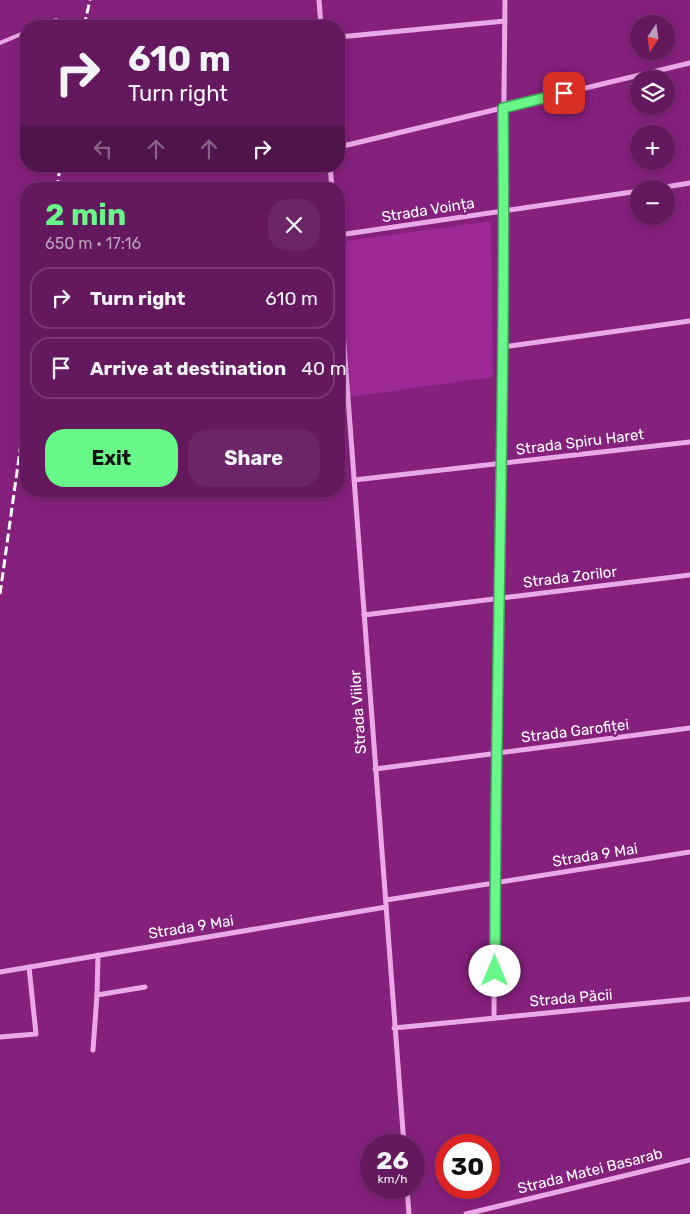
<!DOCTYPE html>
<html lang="en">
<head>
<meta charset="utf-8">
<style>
	:root { --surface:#64185e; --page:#6c2567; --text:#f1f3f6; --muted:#bba0bc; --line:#783773; --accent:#68f789 }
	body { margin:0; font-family:Rubik,sans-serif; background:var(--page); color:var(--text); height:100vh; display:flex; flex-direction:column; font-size:19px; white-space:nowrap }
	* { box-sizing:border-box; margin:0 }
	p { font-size:16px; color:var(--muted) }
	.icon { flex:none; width:28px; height:28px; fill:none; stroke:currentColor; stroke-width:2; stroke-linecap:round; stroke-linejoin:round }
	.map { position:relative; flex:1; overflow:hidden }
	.side { position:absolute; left:20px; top:182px; width:325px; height:315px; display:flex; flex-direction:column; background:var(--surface); border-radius:20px; box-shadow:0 2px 8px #0003,0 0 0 1px var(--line) }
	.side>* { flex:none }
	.banner { position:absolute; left:20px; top:20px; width:325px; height:152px; border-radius:20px; box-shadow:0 2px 8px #0003,0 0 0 1px var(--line); background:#64185e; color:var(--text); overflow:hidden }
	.needle { width:32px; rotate:193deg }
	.tools { position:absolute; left:630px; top:15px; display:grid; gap:10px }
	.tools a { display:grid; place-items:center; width:45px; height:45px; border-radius:50%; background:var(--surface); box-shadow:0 2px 8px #0003,0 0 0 1px var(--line); font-size:25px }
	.speed { position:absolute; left:360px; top:1134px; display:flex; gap:10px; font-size:25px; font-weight:700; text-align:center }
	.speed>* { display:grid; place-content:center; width:65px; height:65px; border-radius:50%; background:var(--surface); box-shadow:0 2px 8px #0003,0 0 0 1px var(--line); line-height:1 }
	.speed small { font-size:12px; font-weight:400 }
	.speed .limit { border:8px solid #d22; background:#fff; color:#111 }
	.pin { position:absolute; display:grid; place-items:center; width:42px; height:42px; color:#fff; margin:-21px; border-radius:10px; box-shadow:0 2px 8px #0006 }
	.me { position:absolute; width:55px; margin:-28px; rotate:0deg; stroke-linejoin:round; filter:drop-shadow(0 0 4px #0008) }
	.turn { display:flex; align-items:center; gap:18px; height:105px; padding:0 25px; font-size:22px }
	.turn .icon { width:65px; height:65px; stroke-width:2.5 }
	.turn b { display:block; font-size:35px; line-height:42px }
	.lanes { display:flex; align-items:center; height:48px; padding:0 25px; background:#0003; justify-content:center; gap:25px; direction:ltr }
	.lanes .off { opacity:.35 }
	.round { display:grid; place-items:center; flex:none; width:52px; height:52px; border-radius:20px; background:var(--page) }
	.headline { display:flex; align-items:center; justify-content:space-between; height:85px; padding:0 25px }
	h1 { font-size:30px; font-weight:700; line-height:38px; color:var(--accent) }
	.button { display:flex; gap:10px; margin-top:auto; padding:10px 25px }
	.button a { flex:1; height:58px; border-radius:20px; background:var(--accent); color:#111; font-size:20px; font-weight:700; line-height:58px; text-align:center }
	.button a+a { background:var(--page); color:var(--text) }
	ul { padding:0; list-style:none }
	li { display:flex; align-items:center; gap:15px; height:62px; margin:0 10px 8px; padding:0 15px; border:2px solid var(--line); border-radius:20px }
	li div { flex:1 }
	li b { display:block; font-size:19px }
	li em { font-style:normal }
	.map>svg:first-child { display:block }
	.green { fill:#9d2996 }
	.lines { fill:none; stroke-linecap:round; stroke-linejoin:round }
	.lane { stroke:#eaa8e6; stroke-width:4 }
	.street { stroke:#eaa8e6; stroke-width:5 }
	.rail { stroke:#fff; stroke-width:3; stroke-dasharray:9 4; stroke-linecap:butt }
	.route-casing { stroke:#44a159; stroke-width:12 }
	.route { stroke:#68f789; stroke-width:9 }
	.labels { text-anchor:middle; stroke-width:5; stroke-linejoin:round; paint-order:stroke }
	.street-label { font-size:15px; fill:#fff; stroke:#85207d }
</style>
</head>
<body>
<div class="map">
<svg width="690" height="1214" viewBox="0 0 690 1214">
	<rect width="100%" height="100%" fill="#85207d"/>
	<!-- green -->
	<polygon class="green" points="491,221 493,377 350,397 339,242"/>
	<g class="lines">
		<!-- lane -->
		<g class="lane">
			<polyline points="40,26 56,20"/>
			<polyline points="0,43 26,32"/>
		</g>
		<!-- street -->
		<g class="street">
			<polyline points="319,0 321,26"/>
			<polyline points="339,37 505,21"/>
			<polyline points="339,147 690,63"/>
			<polyline points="330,166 332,189"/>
			<polyline points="653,189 690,183"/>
			<polyline points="339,235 639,191"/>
			<polyline points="339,278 404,1145"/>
			<polyline points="502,347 690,321"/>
			<polyline points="354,480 690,442"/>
			<polyline points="364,615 690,575"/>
			<polyline points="375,769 690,728"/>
			<polyline points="386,900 690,852"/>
			<polyline points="0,972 386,907"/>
			<polyline points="97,995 145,987"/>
			<polyline points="494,1018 495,762 500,464 505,0"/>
			<polyline points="394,1028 690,999"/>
			<polyline points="0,1037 36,1034 29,967"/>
			<polyline points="93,1050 97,995 98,955"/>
			<polyline points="407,1188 409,1214"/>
			<polyline points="466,1214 690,1160"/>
		</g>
		<!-- rail -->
		<g class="rail">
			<polyline points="84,26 90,0"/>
			<polyline points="57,189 60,166"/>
			<polyline points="0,594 26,407"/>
		</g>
	</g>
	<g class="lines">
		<defs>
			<path id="route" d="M495,971C495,683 506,395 503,108L564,93"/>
		</defs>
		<!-- route casing -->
		<use href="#route" class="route-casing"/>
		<!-- route -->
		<use href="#route" class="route"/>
	</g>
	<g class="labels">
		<!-- street labels -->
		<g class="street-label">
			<text transform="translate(428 210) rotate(-9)" y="5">Strada Voința</text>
			<text transform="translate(580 442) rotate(-7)" y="5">Strada Spiru Haret</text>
			<text transform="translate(570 577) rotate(-7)" y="5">Strada Zorilor</text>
			<text transform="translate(358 712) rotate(-94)" y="5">Strada Viilor</text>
			<text transform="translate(575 731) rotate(-7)" y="5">Strada Garofiței</text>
			<text transform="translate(595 855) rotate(-9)" y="5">Strada 9 Mai</text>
			<text transform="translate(191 927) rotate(-9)" y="5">Strada 9 Mai</text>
			<text transform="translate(571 998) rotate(-5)" y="5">Strada Păcii</text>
			<text transform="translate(590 1171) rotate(-14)" y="5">Strada Matei Basarab</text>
		</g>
	</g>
</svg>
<div class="tools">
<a><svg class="needle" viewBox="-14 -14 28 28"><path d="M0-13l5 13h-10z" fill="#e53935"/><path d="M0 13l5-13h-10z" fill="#bba0bc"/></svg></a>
<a><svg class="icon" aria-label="layers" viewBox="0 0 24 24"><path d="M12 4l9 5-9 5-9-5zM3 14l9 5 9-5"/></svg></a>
<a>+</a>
<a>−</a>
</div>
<div class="speed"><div>26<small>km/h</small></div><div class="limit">30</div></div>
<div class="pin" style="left:564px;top:93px;background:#d93025"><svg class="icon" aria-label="arrive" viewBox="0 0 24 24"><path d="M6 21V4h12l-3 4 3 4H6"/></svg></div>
<svg class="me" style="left:495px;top:971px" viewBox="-20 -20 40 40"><circle r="19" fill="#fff"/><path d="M0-13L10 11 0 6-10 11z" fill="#68f789"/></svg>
<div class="banner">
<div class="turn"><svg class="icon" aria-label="right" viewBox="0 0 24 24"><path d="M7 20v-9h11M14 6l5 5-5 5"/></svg><div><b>610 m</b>Turn right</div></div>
<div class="lanes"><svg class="icon off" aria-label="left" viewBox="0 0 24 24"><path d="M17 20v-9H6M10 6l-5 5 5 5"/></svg><svg class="icon off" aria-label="ahead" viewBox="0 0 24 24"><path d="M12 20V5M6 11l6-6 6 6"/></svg><svg class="icon off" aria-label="ahead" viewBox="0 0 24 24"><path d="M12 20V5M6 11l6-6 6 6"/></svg><svg class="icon" aria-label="right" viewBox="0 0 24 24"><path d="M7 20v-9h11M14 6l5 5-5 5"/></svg></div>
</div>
<section class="side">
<div class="headline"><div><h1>2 min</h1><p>650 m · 17:16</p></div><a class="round"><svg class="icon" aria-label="close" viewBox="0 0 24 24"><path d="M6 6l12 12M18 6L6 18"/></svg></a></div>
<ul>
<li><svg class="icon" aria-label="right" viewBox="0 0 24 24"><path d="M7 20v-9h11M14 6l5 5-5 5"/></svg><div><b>Turn right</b></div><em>610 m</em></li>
<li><svg class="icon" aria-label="arrive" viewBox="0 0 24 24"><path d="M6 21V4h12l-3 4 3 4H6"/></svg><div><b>Arrive at destination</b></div><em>40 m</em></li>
</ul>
<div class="button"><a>Exit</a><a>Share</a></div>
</section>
</div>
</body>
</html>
